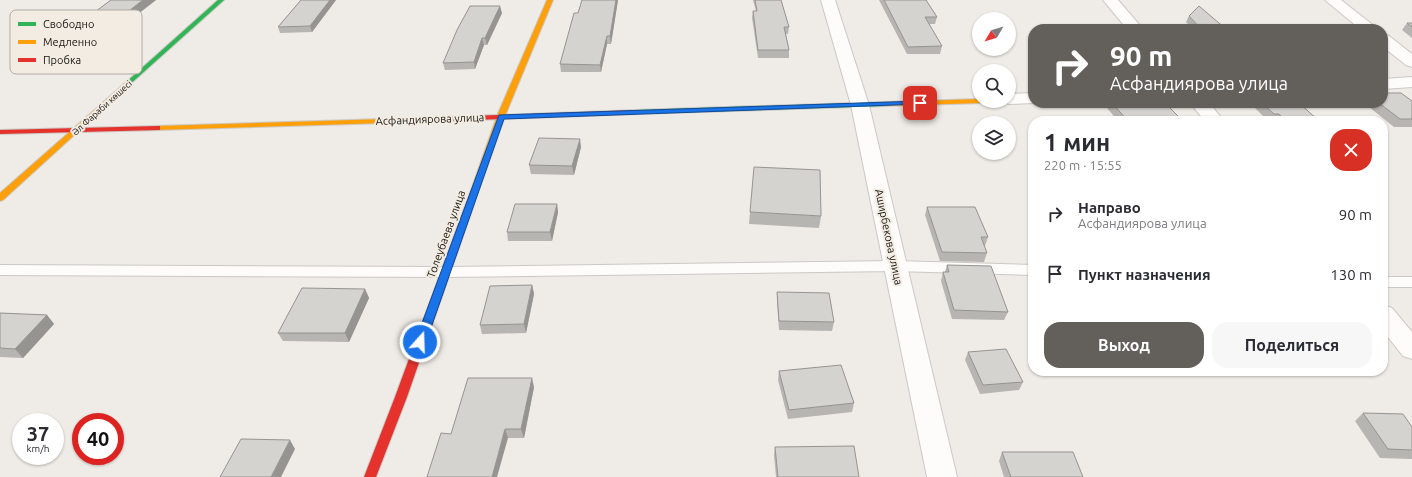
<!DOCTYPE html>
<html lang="ru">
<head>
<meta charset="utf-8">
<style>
	:root { --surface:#fff; --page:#f7f7f7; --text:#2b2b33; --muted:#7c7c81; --accent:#63605c }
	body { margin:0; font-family:Ubuntu,sans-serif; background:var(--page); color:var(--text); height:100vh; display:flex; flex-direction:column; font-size:15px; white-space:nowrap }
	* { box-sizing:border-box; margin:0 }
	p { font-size:13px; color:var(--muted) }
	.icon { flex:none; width:22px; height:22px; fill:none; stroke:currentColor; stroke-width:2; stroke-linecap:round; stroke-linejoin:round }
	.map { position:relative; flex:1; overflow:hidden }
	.panel { position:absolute; left:1028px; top:116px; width:360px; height:260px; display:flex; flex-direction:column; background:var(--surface); border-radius:16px; box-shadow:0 1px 3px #0004 }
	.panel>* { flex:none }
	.banner { position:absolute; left:1028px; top:24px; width:360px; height:84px; border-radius:16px; box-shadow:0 1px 3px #0004; background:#63605c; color:#fff; overflow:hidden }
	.needle { width:26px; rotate:232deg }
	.fabs { position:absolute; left:972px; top:12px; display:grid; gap:8px }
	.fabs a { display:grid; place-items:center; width:44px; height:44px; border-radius:50%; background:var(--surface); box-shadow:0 1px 3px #0004; font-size:20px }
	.speed { position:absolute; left:12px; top:413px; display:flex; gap:8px; font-size:20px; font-weight:700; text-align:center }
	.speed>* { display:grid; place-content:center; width:52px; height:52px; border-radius:50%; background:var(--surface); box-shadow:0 1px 3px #0004; line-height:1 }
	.speed small { font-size:10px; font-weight:400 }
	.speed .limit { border:6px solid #d22; background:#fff; color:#111 }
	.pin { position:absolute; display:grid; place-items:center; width:34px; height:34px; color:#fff; margin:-17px; border-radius:8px; box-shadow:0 2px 6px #0006 }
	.me { position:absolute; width:44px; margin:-22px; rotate:20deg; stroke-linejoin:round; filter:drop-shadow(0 0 3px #0008) }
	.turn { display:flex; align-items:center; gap:14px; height:84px; padding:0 16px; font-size:18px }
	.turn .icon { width:52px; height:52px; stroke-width:2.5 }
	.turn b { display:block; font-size:28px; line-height:34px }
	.round { display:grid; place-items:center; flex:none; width:42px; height:42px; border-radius:16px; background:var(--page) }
	.head { display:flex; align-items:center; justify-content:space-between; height:68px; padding:0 16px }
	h1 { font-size:24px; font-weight:600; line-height:30px }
	.button { display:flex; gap:8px; margin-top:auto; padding:8px 16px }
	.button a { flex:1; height:46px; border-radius:16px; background:var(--accent); color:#fff; font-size:16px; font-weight:600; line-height:46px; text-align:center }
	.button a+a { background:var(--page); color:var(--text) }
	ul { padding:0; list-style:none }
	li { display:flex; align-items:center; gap:12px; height:60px; padding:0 16px }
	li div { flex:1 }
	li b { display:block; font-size:15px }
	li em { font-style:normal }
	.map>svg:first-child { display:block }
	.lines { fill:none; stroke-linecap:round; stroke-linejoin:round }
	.lane-casing { stroke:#cbc9c5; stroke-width:2 }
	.street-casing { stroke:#cbc9c5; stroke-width:2 }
	.fast-casing { stroke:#cbc9c5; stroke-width:2 }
	.slow-casing { stroke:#cbc9c5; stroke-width:2 }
	.jam-casing { stroke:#cbc9c5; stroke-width:2 }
	.lane { fill:#fdfcfb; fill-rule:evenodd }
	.street { fill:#fdfcfb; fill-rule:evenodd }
	.fast { fill:#30b455; fill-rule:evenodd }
	.slow { fill:#ff9f0a; fill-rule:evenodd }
	.jam { fill:#e5322d; fill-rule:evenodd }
	.wall { fill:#b7b5b2 }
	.shaded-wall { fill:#959491 }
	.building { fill:#d5d3cf; stroke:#959491 }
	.route { fill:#1a73e8; stroke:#114b97 }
	.labels { text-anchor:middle; stroke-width:4; stroke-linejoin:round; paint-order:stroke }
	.far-street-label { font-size:9px; fill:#171511; stroke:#f3ece2 }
	.street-label { font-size:11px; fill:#171511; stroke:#f3ece2 }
	.key { fill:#f3ece2; stroke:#b1aca3; stroke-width:1 }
	.key-label { font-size:11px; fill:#171511 }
</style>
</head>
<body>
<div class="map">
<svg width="1412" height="477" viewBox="0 0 1412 477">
	<rect width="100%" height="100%" fill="#efebe6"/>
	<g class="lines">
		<defs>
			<g id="lane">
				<polygon points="895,261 1033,265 1033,275 895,271 445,277 0,275 0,265 445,267"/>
				<rect x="1383" y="277" width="29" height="10"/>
			</g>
			<g id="street">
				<polygon points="821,0 835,0 869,105 957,477 927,477 851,105"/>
				<polygon points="1103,0 1118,0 1143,29 1127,29"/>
				<polygon points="1325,0 1341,0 1378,29 1360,29"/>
				<polygon points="1383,34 1389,36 1412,54 1412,67 1406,65 1383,47"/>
				<polygon points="1412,77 1412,87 1383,89 1383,79"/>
				<polygon points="1033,93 1034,103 1009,104 1002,101 1009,101 1009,94"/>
				<polygon points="1190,103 1209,103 1224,121 1205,121"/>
				<polygon points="1383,305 1392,308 1412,332 1412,359 1403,356 1383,331"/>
			</g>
			<g id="fast">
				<polygon points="218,0 224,0 128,86 124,86 124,84"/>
				<polygon points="884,102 887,102 887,106 636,114 632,112 636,110"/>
			</g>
			<g id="slow">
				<polygon points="547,0 553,0 505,116 479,190 475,193 472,192 471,190 497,116"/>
				<polygon points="126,83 129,85 128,86 3,200 0,201 0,193 124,84"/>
				<polygon points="979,99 979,101 983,101 982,103 884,106 880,104 884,102"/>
				<polygon points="416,118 419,118 419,122 157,130 153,128 157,126"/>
			</g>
			<g id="jam">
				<polygon points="636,110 639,110 639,114 416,122 412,120 416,118"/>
				<polygon points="157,126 160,126 160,130 0,134 0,130"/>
				<polygon points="475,187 479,190 407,397 376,477 364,477 395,397 471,190"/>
			</g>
		</defs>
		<!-- lane casing -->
		<use href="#lane" class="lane-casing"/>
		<!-- street casing -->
		<use href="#street" class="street-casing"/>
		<!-- fast casing -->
		<use href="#fast" class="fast-casing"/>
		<!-- slow casing -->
		<use href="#slow" class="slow-casing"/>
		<!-- jam casing -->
		<use href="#jam" class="jam-casing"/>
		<!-- lane -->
		<use href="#lane" class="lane"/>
		<!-- street -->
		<use href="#street" class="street"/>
		<!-- fast -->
		<use href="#fast" class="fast"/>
		<!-- slow -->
		<use href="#slow" class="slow"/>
		<!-- jam -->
		<use href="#jam" class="jam"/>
	</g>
	<!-- wall -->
	<g class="wall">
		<polygon points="111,0 156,0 125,24 92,24 88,17"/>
		<polygon points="301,0 336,0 312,32 280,33 278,27"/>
		<polygon points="582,0 618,0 611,44 607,44 601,72 561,72 560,64 578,13"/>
		<polygon points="753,0 781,0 789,27 788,34 786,34 789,50 789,58 758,58 752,18 753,11 756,11"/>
		<polygon points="879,0 926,0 937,17 935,24 929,24 942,46 940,54 907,54"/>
		<polygon points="502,13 487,45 484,45 475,69 445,70 443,63"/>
		<polygon points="1189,16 1226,29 1193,29 1186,22"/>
		<polygon points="1407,23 1412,23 1412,38 1402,30"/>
		<polygon points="1412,101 1412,127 1394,127 1364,103 1383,103"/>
		<polygon points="1109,103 1165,103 1181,119 1181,121 1118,121 1107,108"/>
		<polygon points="1250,103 1299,103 1319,121 1268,121"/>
		<polygon points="581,147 574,175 531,174 529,165"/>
		<polygon points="557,204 558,212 552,241 508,241 507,232"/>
		<polygon points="927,207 988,237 985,246 984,246 987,253 984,262 940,261 925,215"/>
		<polygon points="750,212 821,216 819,228 749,224"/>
		<polygon points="947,265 1008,312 1004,320 952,319 941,281 943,272 945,272"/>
		<polygon points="532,285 534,294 526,333 482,334 480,325"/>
		<polygon points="365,289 369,298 349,342 283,341 278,333"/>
		<polygon points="777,292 834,322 832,331 779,330 777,301"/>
		<polygon points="0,313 47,315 54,324 23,358 0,357"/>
		<polygon points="968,352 1023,382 1019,390 980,394 965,360"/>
		<polygon points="779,371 854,403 852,412 788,419 778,380"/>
		<polygon points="534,387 524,438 508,438 451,434"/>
		<polygon points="1363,413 1412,427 1412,459 1380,458 1355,421"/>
		<polygon points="775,447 859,477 776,477 774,455"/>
		<polygon points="1002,452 1083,477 1004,477 999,461"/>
	</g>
	<!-- shaded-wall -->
	<g class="shaded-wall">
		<polygon points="143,0 156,0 125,24 121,17"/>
		<polygon points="330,0 336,0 312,32 310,26"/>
		<polygon points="616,0 618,0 611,44 610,36"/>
		<polygon points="500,6 502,13 487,45 485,38"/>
		<polygon points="607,36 607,44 601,72 600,65"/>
		<polygon points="482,38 484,45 475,69 474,62"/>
		<polygon points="580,139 581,147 574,175 572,166"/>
		<polygon points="557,204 558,212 552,241 550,232"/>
		<polygon points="532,285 534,294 526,333 524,324"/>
		<polygon points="365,289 369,298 349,342 345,333"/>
		<polygon points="47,315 54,324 23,358 15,349"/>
		<polygon points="532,378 534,387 524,438 521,429"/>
		<polygon points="505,429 508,438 497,477 492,477"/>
		<polygon points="290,440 295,449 281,477 271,477"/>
	</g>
	<!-- building -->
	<g class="building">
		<polygon points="111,0 143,0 121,17 88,17"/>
		<polygon points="301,0 330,0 310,26 278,27"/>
		<polygon points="582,0 616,0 610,36 607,36 600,65 560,64 574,13 578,13"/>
		<polygon points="755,0 781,0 789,27 784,27 789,50 758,50 753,11 757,11"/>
		<polygon points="884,0 926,0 937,17 925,17 942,46 908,47"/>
		<polygon points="470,6 500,6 485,38 482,38 474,62 443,63 457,30"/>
		<polygon points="1199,6 1226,29 1201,29 1189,16"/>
		<polygon points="1407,23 1412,23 1412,27"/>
		<polygon points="1383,93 1401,93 1412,101 1412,119 1400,119 1379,103 1383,103"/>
		<polygon points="1112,103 1165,103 1181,119 1128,121"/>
		<polygon points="1262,103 1299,103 1319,121 1286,121 1279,114 1274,114"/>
		<polygon points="539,138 580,139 572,166 529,165"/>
		<polygon points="754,167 820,170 821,216 750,212"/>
		<polygon points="515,204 557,204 550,232 507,232"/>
		<polygon points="927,207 975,207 988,237 981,237 987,253 942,252"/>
		<polygon points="947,265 991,266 1008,312 954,310 943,272 949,272"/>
		<polygon points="532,285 524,324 480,325 490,286"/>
		<polygon points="302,288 365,289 345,333 278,333"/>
		<polygon points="777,292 829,293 834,322 779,321"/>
		<polygon points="0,313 47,315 15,349 0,348"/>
		<polygon points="1006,349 1023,382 983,385 968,352"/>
		<polygon points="841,365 854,403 789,410 779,371"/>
		<polygon points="468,378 532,378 521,429 505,429 492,477 427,477 441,433 451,434"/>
		<polygon points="1363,413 1403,414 1412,427 1412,450 1388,449"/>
		<polygon points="241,439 290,440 271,477 220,477"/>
		<polygon points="854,446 859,477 778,477 775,447"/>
		<polygon points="1002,452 1073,452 1083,477 1011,477"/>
	</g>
	<!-- route -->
	<polygon class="route" points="920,101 923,103 922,104 504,119 426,342 424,344 417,344 415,342 499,115"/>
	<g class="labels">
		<!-- far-street labels -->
		<g class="far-street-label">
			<text transform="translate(102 108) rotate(-42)" y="3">Әл Фараби көшесі</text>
		</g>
		<!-- street labels -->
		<g class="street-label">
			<text transform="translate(430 119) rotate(-2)" y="4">Асфандиярова улица</text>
			<text transform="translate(446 234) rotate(-70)" y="4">Толеубаева улица</text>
			<text transform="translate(889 237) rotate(78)" y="4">Аширбекова улица</text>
		</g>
	</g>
	<!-- legend -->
	<rect x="10" y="10" width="132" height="64" rx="6" class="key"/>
	<rect x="18" y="22" width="18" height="4" fill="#30b455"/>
	<rect x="18" y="40" width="18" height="4" fill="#ff9f0a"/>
	<rect x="18" y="58" width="18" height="4" fill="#e5322d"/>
	<g class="key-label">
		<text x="43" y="28">Свободно</text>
		<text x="43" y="46">Медленно</text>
		<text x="43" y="64">Пробка</text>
	</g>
</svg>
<div class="fabs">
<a><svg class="needle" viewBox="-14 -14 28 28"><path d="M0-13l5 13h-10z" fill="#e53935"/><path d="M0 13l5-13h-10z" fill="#7c7c81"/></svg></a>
<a><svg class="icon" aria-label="search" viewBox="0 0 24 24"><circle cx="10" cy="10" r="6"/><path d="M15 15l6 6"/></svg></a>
<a><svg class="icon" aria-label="layers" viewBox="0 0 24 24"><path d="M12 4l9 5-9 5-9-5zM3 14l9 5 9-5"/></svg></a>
</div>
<div class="speed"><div>37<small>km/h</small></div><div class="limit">40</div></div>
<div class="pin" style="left:920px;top:103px;background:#d93025"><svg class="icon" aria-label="arrive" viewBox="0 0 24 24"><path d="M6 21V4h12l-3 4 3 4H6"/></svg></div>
<svg class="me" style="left:420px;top:342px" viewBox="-20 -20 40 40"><circle r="17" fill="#1a73e8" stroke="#fff" stroke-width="3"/><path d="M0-11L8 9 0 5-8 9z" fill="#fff"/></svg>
<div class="banner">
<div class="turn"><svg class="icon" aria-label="right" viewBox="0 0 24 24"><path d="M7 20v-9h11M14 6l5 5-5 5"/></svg><div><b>90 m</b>Асфандиярова улица</div></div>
</div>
<section class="panel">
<div class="head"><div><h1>1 мин</h1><p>220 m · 15:55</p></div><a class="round" style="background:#d93025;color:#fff"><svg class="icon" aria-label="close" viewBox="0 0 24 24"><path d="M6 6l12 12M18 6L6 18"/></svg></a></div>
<ul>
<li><svg class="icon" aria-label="right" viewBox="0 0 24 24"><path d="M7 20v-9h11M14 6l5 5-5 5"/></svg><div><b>Направо</b><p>Асфандиярова улица</p></div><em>90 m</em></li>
<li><svg class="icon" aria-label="arrive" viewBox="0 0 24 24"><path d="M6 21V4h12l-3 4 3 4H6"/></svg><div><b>Пункт назначения</b></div><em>130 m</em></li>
</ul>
<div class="button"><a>Выход</a><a>Поделиться</a></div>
</section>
</div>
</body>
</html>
